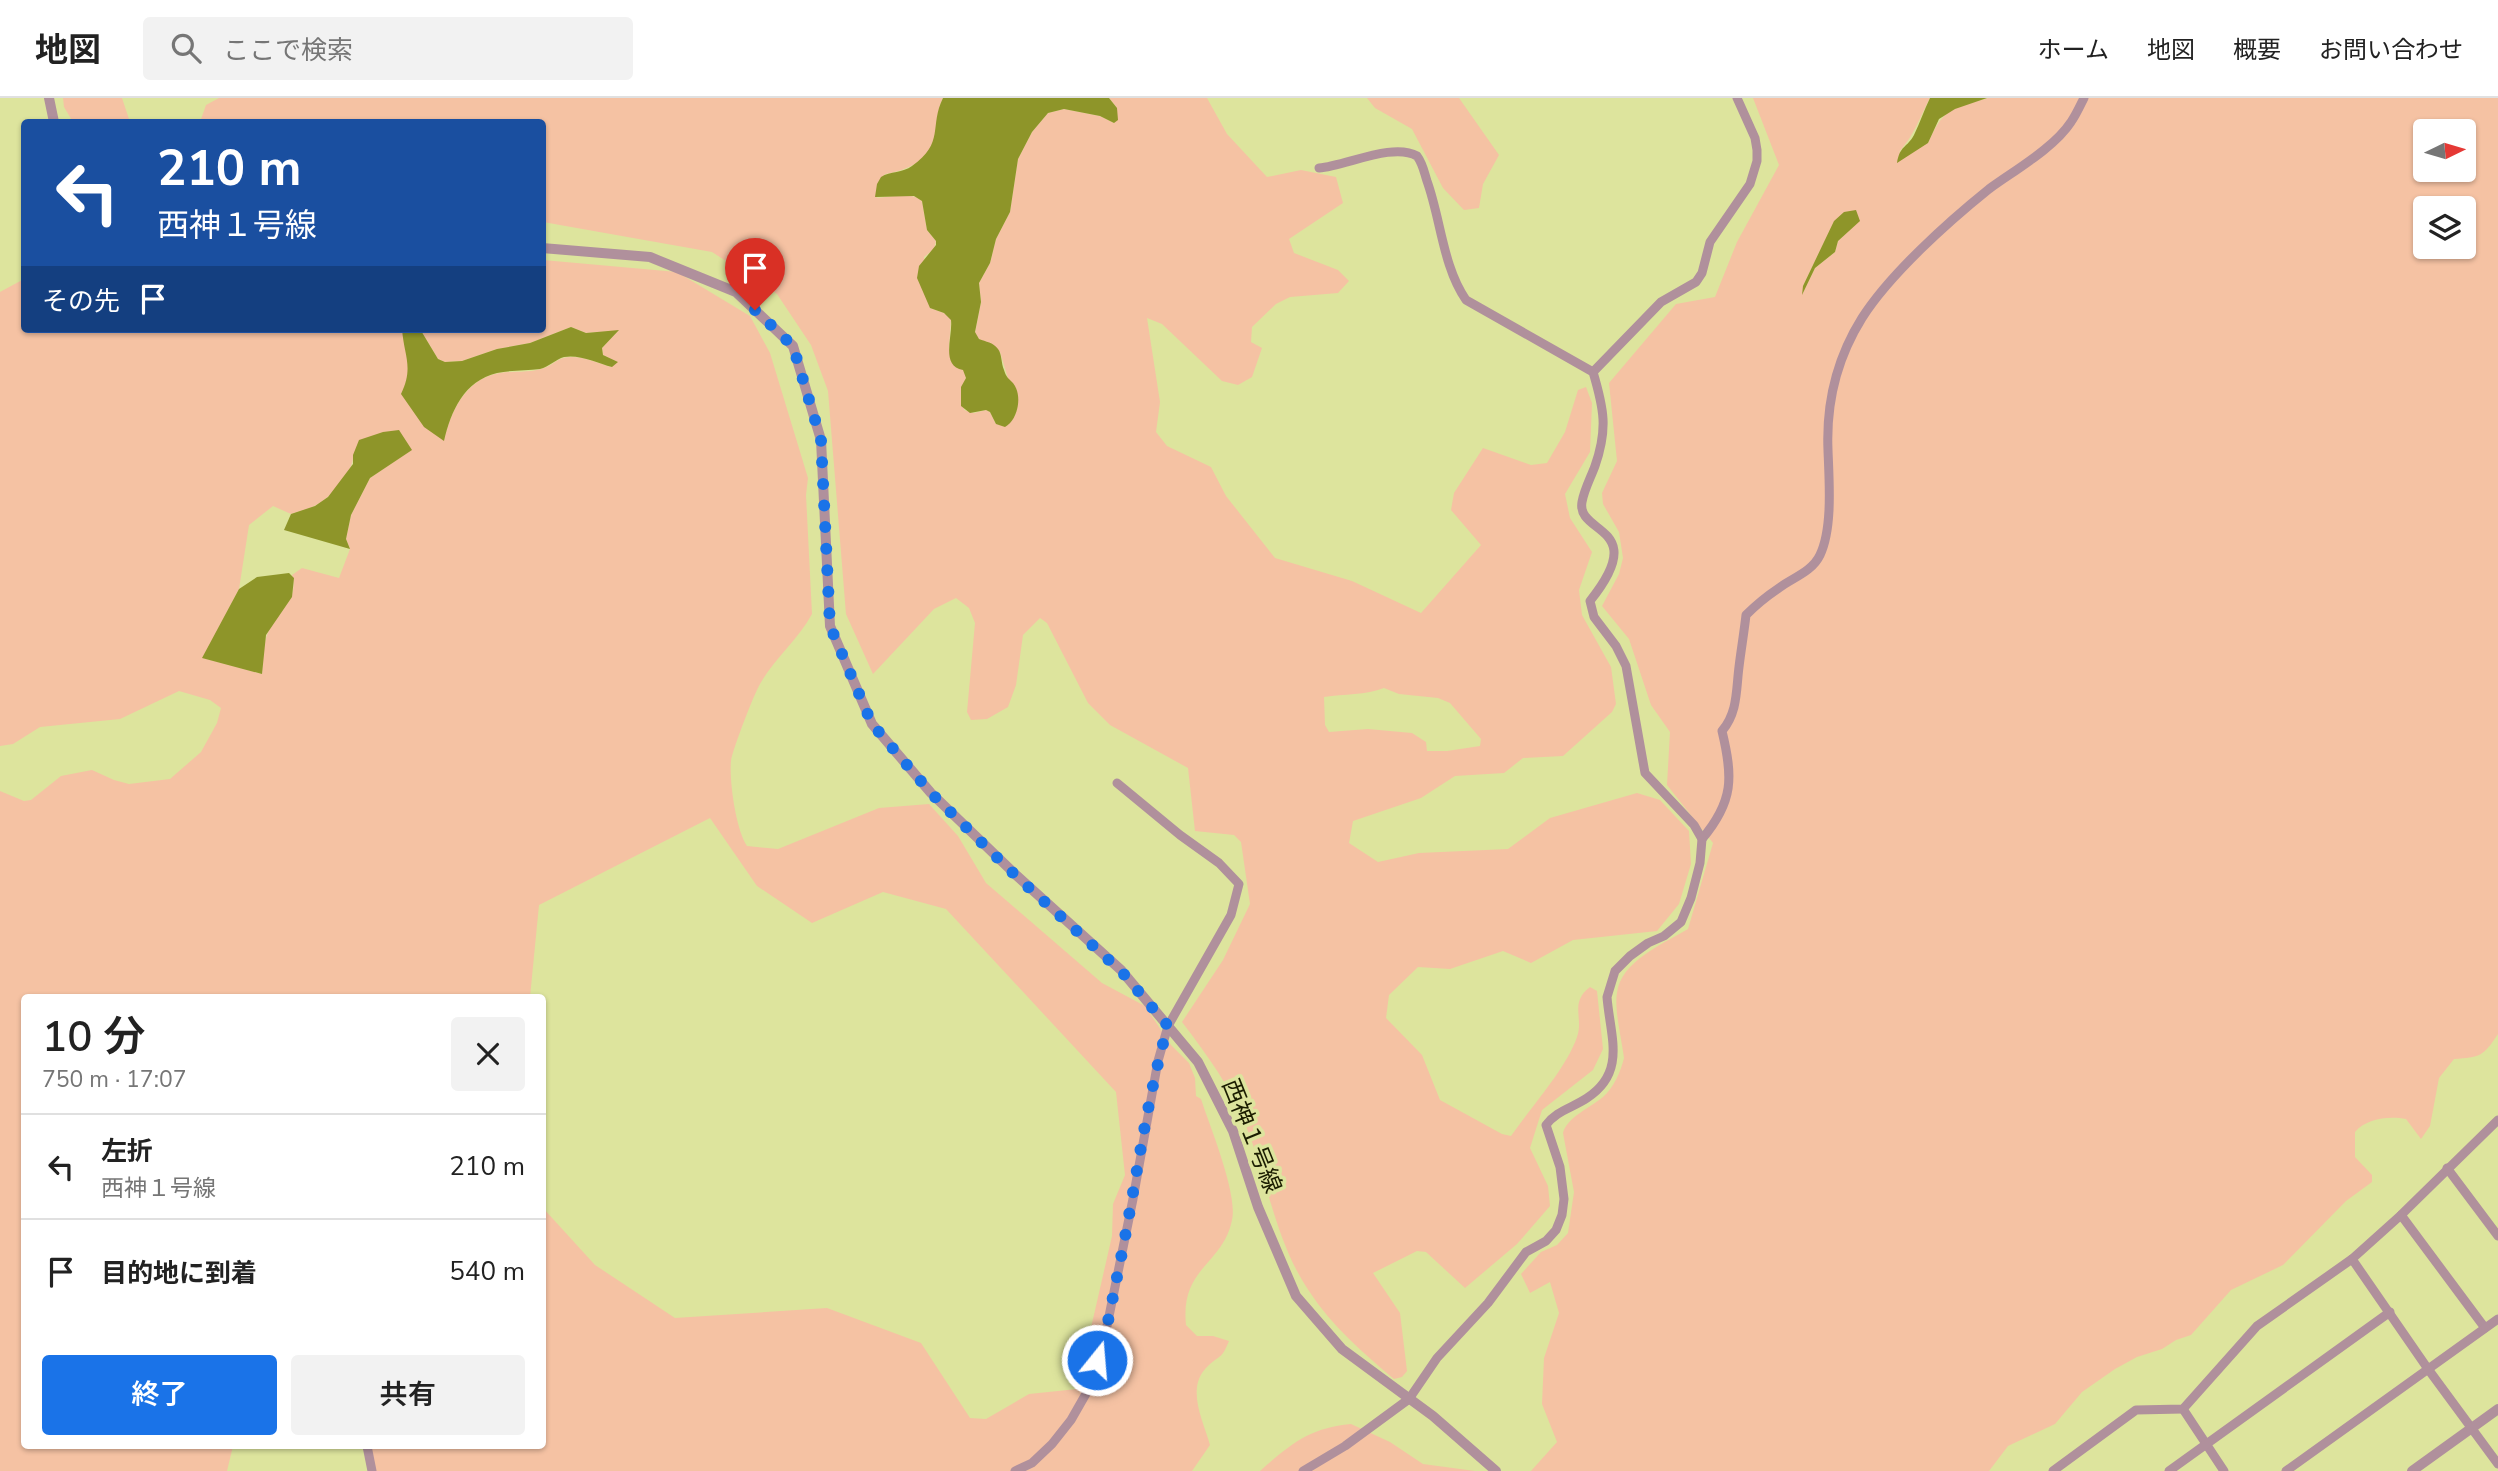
<!DOCTYPE html>
<html lang="ja">
<head>
<meta charset="utf-8">
<style>
	:root { --surface:#fff; --page:#f2f2f2; --text:#222; --muted:#767676; --line:#e0e0e0; --accent:#1a73e8 }
	body { margin:0; font-family:"Nunito Sans","Noto Sans JP",sans-serif; background:var(--page); color:var(--text); height:100vh; display:flex; flex-direction:column; font-size:26px; white-space:nowrap }
	* { box-sizing:border-box; margin:0 }
	p { font-size:23px; color:var(--muted) }
	.icon { flex:none; width:38px; height:38px; fill:none; stroke:currentColor; stroke-width:2; stroke-linecap:round; stroke-linejoin:round }
	.map { position:relative; flex:1; overflow:hidden }
	.panel { position:absolute; left:21px; top:896px; width:525px; height:455px; display:flex; flex-direction:column; background:var(--surface); border-radius:7px; box-shadow:0 2px 5px #0004 }
	.panel>* { flex:none }
	.hud { position:absolute; left:21px; top:21px; width:525px; height:214px; border-radius:7px; box-shadow:0 2px 5px #0004; background:#1a4fa0; color:#fff; overflow:hidden }
	.needle { width:46px; rotate:85deg }
	.controls { position:absolute; left:2413px; top:21px; display:grid; gap:14px }
	.controls a { display:grid; place-items:center; width:63px; height:63px; border-radius:7px; background:var(--surface); box-shadow:0 2px 5px #0004; font-size:35px }
	.pin { position:absolute; display:grid; place-items:center; width:60px; height:60px; color:#fff; margin:-72px -30px; border-radius:50% 50% 50% 0; rotate:-45deg; box-shadow:0 0 7px #0007 }
	.pin .icon { rotate:45deg }
	.me { position:absolute; width:77px; margin:-38px; rotate:17deg; stroke-linejoin:round; filter:drop-shadow(0 0 5px #0008) }
	.turn { display:flex; align-items:center; gap:24px; height:147px; padding:0 21px; font-size:32px }
	.turn .icon { width:91px; height:91px; stroke-width:2.5 }
	.turn b { display:block; font-size:49px; line-height:60px }
	.then { display:flex; align-items:center; height:66px; padding:0 21px; background:#0003; gap:14px; font-size:26px }
	.round { display:grid; place-items:center; flex:none; width:74px; height:74px; border-radius:7px; background:var(--page) }
	.headline { display:flex; align-items:center; justify-content:space-between; height:119px; padding:0 21px }
	h1 { font-size:42px; font-weight:600; line-height:52px }
	.action { display:flex; gap:14px; margin-top:auto; padding:14px 21px }
	.action a { flex:1; height:80px; border-radius:7px; background:var(--accent); color:#fff; font-size:28px; font-weight:600; line-height:80px; text-align:center }
	.action a+a { background:var(--page); color:var(--text) }
	ul { padding:0; list-style:none }
	li { display:flex; align-items:center; gap:21px; height:105px; padding:0 21px; border-top:2px solid var(--line) }
	li div { flex:1 }
	li b { display:block; font-size:26px }
	li em { font-style:normal }
	header { display:flex; align-items:center; gap:42px; box-sizing:border-box; height:98px; padding:0 35px; background:var(--surface); border-bottom:2px solid var(--line) }
	header strong { font-size:33px }
	nav { display:flex; gap:38px; margin-inline-start:auto; font-size:24px }
	.search { width:490px; height:63px; background:var(--page); display:flex; align-items:center; gap:18px; box-sizing:border-box; padding:0 24px; border-radius:7px; color:var(--muted); font-size:26px }
	.map>svg:first-child { display:block }
	.green { fill:#f5c2a3; fill-rule:evenodd }
	.water { fill:#8e9529 }
	.lines { fill:none; stroke-linecap:round; stroke-linejoin:round }
	.minor { stroke:#b0909c; stroke-width:9 }
	.tertiary { stroke:#b0909c; stroke-width:10 }
	.route { stroke:#1a73e8; stroke-width:12; stroke-dasharray:0 21.6 }
	.labels { text-anchor:middle; stroke-width:7; stroke-linejoin:round; paint-order:stroke }
	.street-label { font-size:24px; fill:#1b1d01; stroke:#dde49d }
</style>
</head>
<body>
<header>
<strong>地図</strong>
<div class="search"><svg class="icon" aria-label="search" viewBox="0 0 24 24"><circle cx="10" cy="10" r="6"/><path d="M15 15l6 6"/></svg>ここで検索</div>
<nav><a>ホーム</a><a>地図</a><a>概要</a><a>お問い合わせ</a></nav>
</header>
<div class="map">
<svg width="2498" height="1373" viewBox="0 0 2498 1373">
	<rect width="100%" height="100%" fill="#dde49d"/>
	<!-- green -->
	<g class="green">
		<polygon points="63,0 122,0 130,24 73,24 64,9"/>
		<path d="M219,0H943C936,14 939,30 934,44C927,65 903,73 885,76L877,100C891,99 911,93 922,103L927,132L936,143L934,151L924,159L930,210L944,215L951,221L949,251L966,275L964,312L974,315L986,312L990,314L996,326L1015,318L1017,310L1000,254L979,241L975,235L981,204L979,185L990,165L996,141L1010,114L1018,61L1032,34L1048,15L1064,11L1100,18L1114,25L1117,10L1109,0H1207L1227,36L1267,79L1301,72L1336,79L1343,105L1289,141L1294,155L1338,172L1349,183L1338,195L1290,199L1276,206L1252,229L1251,244L1262,250L1252,279L1238,287L1222,283L1162,226L1147,220L1160,304L1156,334L1167,348L1211,369L1226,398L1275,460L1352,483L1421,515L1481,447L1451,412L1454,395L1483,350L1531,367L1547,365L1565,334L1578,292L1586,289L1592,305L1590,354L1565,396L1570,420L1592,454L1579,492L1582,517L1611,569L1616,606L1612,614L1563,658L1523,660L1504,675L1455,678L1421,700L1353,723L1349,745L1378,764L1419,755L1508,751L1550,720L1637,695L1660,702L1689,733L1691,766L1679,806L1657,833L1573,842L1531,865L1503,853L1450,871L1418,869L1389,897L1386,920L1422,957L1440,1002L1502,1036L1511,1038C1531,1009 1566,971 1577,939C1584,920 1569,905 1590,889L1597,893L1603,951L1593,972L1542,1012L1530,1050L1548,1088L1550,1108L1517,1146L1465,1190L1426,1154L1417,1153L1373,1175L1400,1215L1407,1273L1402,1279L1394,1281C1363,1255 1331,1227 1309,1193C1275,1143 1268,1083 1246,1028C1231,989 1207,957 1182,924L1223,862L1250,806L1241,744L1234,737L1195,733L1188,670L1110,627L1088,605L1047,525L1040,520L1023,537L1016,587L1008,609L987,621L971,622L967,614L975,525L969,510L956,500L934,511L873,576L846,516L828,293L811,247L777,196L712,154L543,124L542,24H200L206,7ZM1384,590L1399,596L1438,600L1450,605L1481,641L1480,648L1447,653H1427L1426,644L1412,635L1368,631L1329,634L1325,627L1324,599C1344,596 1366,597 1384,590Z"/>
		<polygon points="1367,0 1459,0 1499,57 1483,86 1479,110 1464,112 1443,90 1412,31 1375,10"/>
		<path d="M1753,0H1930C1919,21 1915,36 1899,54L1928,45C1944,9 1952,11 1988,0H2498V936C2483,959 2480,959 2454,961L2439,980L2430,1028L2421,1041L2406,1021C2389,1018 2367,1020 2355,1034V1059L2372,1077V1084L2346,1103L2283,1167L2231,1192L2191,1237L2176,1242L2162,1251L2137,1259L2115,1271L2082,1294L2055,1326L2008,1348L1989,1373H1531L1557,1344L1542,1306L1544,1260L1559,1215L1550,1184L1530,1195L1521,1176L1541,1154L1557,1147L1568,1135L1574,1094L1563,1035C1567,1019 1590,1010 1603,999C1613,991 1621,973 1624,960C1622,943 1614,911 1617,895C1621,863 1663,846 1688,831L1713,745L1667,687L1670,634L1651,607L1629,541L1602,508L1619,476L1623,460L1619,434L1603,406L1602,395L1617,363L1609,285L1676,206L1715,199L1737,144L1779,67ZM2426,33H2464V72H2426ZM2426,110H2464V149H2426ZM1859,123L1838,143L1835,154L1815,170L1803,194V188L1834,124Z"/>
		<path d="M543,162L677,174L750,218L770,255L808,380L806,397L812,516C798,542 774,561 760,586C754,596 732,653 731,663C729,682 736,732 747,748L778,751L879,710L929,706L958,738L986,785L1102,885L1145,908L1171,947L1189,965L1195,980L1196,998L1201,1001C1210,1029 1238,1096 1232,1122C1223,1167 1180,1169 1186,1227L1197,1238H1213L1229,1243C1221,1262 1222,1255 1208,1268C1185,1289 1203,1322 1210,1347L1192,1373H372L369,1348H542L543,1110L595,1167L675,1220L827,1210L921,1245L970,1320L986,1321L1029,1296L1077,1291L1112,1138L1113,1106L1125,1077L1116,994L946,811L883,794L812,825L757,788L710,720L539,807L530,899L24,900V1348H233L227,1373H0V693L24,703L31,702L61,678L92,672L114,682L129,686L170,681L201,654L217,625L221,610L210,602L179,593L120,621L40,629L13,646L0,648V194L24,181V231H402L409,265L408,281L444,342C451,313 466,280 500,275C514,273 531,275 544,270C551,268 556,262 563,260C578,256 598,265 611,269L617,264L603,257L602,250L618,233L586,235L571,229L530,245L497,251L462,263L445,264L438,261L420,231H542ZM411,352L370,380L351,417L346,441L350,451L339,480L302,470L292,477C300,503 275,515 267,537C263,549 263,563 262,576L203,560L239,491L249,427L273,408L291,416C300,413 310,411 318,406C332,398 354,374 353,357Z"/>
		<path d="M1351,1326L1390,1344L1423,1366L1475,1373H1260C1291,1346 1309,1330 1351,1326Z"/>
	</g>
	<!-- water -->
	<g class="water">
		<path d="M943,0H1109L1117,10L1118,22L1114,25L1100,18L1064,11L1048,15L1032,34L1018,61L1010,114L996,141L990,165L979,185L981,204L975,234L979,241C986,244 993,244 998,251C1002,256 1001,265 1004,272C1006,279 1008,280 1013,285C1023,297 1018,322 1005,329L996,326L990,314L986,312L970,315L961,308V289L966,280L963,272C940,268 953,238 951,222L944,215L930,210L917,180L919,168L936,147V143L927,132L922,103L914,98L875,99L877,86L881,79C890,73 903,75 912,68C945,45 929,28 943,0Z"/>
		<path d="M1930,0H1987L1955,11L1939,21L1928,45L1897,65C1900,47 1907,50 1914,37C1920,25 1924,12 1930,0Z"/>
		<polygon points="1856,112 1860,123 1838,143 1835,154 1815,170 1802,197 1803,188 1834,123 1844,114"/>
		<path d="M571,229L586,235L619,232L602,250L603,257L618,264L612,269C598,265 579,256 564,259C556,261 549,269 540,271C526,273 511,272 497,275C464,283 451,313 444,343L424,329L401,296C414,269 404,258 402,231H420L438,261L445,264L462,263L497,251L530,245Z"/>
		<polygon points="399,332 412,352 370,380 351,417 346,441 350,451 284,432 291,416 315,408 328,399 353,366 353,357 359,342 383,334"/>
		<polygon points="289,475 294,480 292,499 266,537 262,576 202,560 239,491 257,479"/>
	</g>
	<g class="lines">
		<!-- minor -->
		<g class="minor">
			<polyline points="1593,274 1661,204 1696,184 1702,175 1710,144 1750,86 1757,63 1757,52 1755,40 1737,0"/>
			<path d="M1702,741C1734,703 1733,679 1722,633C1738,614 1736,592 1739,569C1741,552 1744,535 1746,517C1756,507 1767,498 1779,490C1792,480 1812,474 1820,457C1833,430 1829,382 1828,352C1826,304 1837,260 1862,220C1890,176 1948,124 1989,91C2015,72 2054,50 2071,24C2076,17 2080,8 2084,0"/>
			<polyline points="2447,1070 2498,1138"/>
			<polyline points="2401,1117 2485,1230"/>
			<polyline points="2352,1161 2428,1271 2498,1366"/>
			<polyline points="2183,1311 2224,1373"/>
			<polyline points="367,1348 372,1373"/>
			<polyline points="1015,1373 1032,1365 1052,1346 1071,1322 1087,1294 1107,1228 1133,1101 1158,963 1168,928 1231,817 1239,786 1219,765 1180,737 1117,685"/>
			<path d="M1303,1373L1345,1348L1409,1301L1437,1260L1488,1205L1526,1154L1546,1143L1556,1132L1562,1117L1564,1101L1560,1069L1546,1027C1556,1013 1572,1010 1587,1000C1627,974 1610,938 1607,899L1615,873L1630,858L1648,845L1664,838L1681,824L1691,800L1700,765L1702,741L1694,727L1645,675L1626,568L1616,548L1594,519L1590,503C1651,427 1576,437 1582,404C1584,392 1591,379 1595,368C1608,331 1604,311 1593,274L1466,202C1443,169 1441,122 1427,83C1424,74 1423,66 1417,58C1393,44 1346,68 1319,70"/>
			<polyline points="2053,1373 2136,1312 2183,1311 2257,1228 2352,1161 2401,1117 2498,1022"/>
			<polyline points="2169,1373 2390,1214"/>
			<polyline points="2286,1373 2498,1221"/>
		</g>
		<!-- tertiary -->
		<g class="tertiary">
			<polyline points="49,0 54,24"/>
			<polyline points="542,150 650,159 736,194 793,248 821,342 830,528 872,626 931,695 1016,777 1121,872 1198,964 1233,1033 1258,1109 1296,1198 1342,1251 1433,1318 1496,1373"/>
			<polyline points="2412,1373 2498,1311"/>
		</g>
	</g>
	<g class="lines">
		<!-- route -->
		<path class="route" d="M755,212L793,248L821,342L830,528L872,626L931,695L1016,778L1121,873L1168,928C1144,1010 1135,1096 1117,1179C1111,1207 1107,1235 1097,1262"/>
	</g>
	<g class="labels">
		<!-- street labels -->
		<g class="street-label">
			<text transform="translate(1252 1038) rotate(68)" y="8">西神１号線</text>
		</g>
	</g>
</svg>
<div class="controls">
<a><svg class="needle" viewBox="-14 -14 28 28"><path d="M0-13l5 13h-10z" fill="#e53935"/><path d="M0 13l5-13h-10z" fill="#767676"/></svg></a>
<a><svg class="icon" aria-label="layers" viewBox="0 0 24 24"><path d="M12 4l9 5-9 5-9-5zM3 14l9 5 9-5"/></svg></a>
</div>
<div class="pin" style="left:755px;top:212px;background:#d93025"><svg class="icon" aria-label="arrive" viewBox="0 0 24 24"><path d="M6 21V4h12l-3 4 3 4H6"/></svg></div>
<svg class="me" style="left:1097px;top:1262px" viewBox="-20 -20 40 40"><circle r="17" fill="#1a73e8" stroke="#fff" stroke-width="3"/><path d="M0-11L8 9 0 5-8 9z" fill="#fff"/></svg>
<div class="hud">
<div class="turn"><svg class="icon" aria-label="left" viewBox="0 0 24 24"><path d="M17 20v-9H6M10 6l-5 5 5 5"/></svg><div><b>210 m</b>西神１号線</div></div>
<div class="then">その先<svg class="icon" aria-label="arrive" viewBox="0 0 24 24"><path d="M6 21V4h12l-3 4 3 4H6"/></svg></div>
</div>
<section class="panel">
<div class="headline"><div><h1>10 分</h1><p>750 m · 17:07</p></div><a class="round"><svg class="icon" aria-label="close" viewBox="0 0 24 24"><path d="M6 6l12 12M18 6L6 18"/></svg></a></div>
<ul>
<li><svg class="icon" aria-label="left" viewBox="0 0 24 24"><path d="M17 20v-9H6M10 6l-5 5 5 5"/></svg><div><b>左折</b><p>西神１号線</p></div><em>210 m</em></li>
<li><svg class="icon" aria-label="arrive" viewBox="0 0 24 24"><path d="M6 21V4h12l-3 4 3 4H6"/></svg><div><b>目的地に到着</b></div><em>540 m</em></li>
</ul>
<div class="action"><a>終了</a><a>共有</a></div>
</section>
</div>
</body>
</html>
